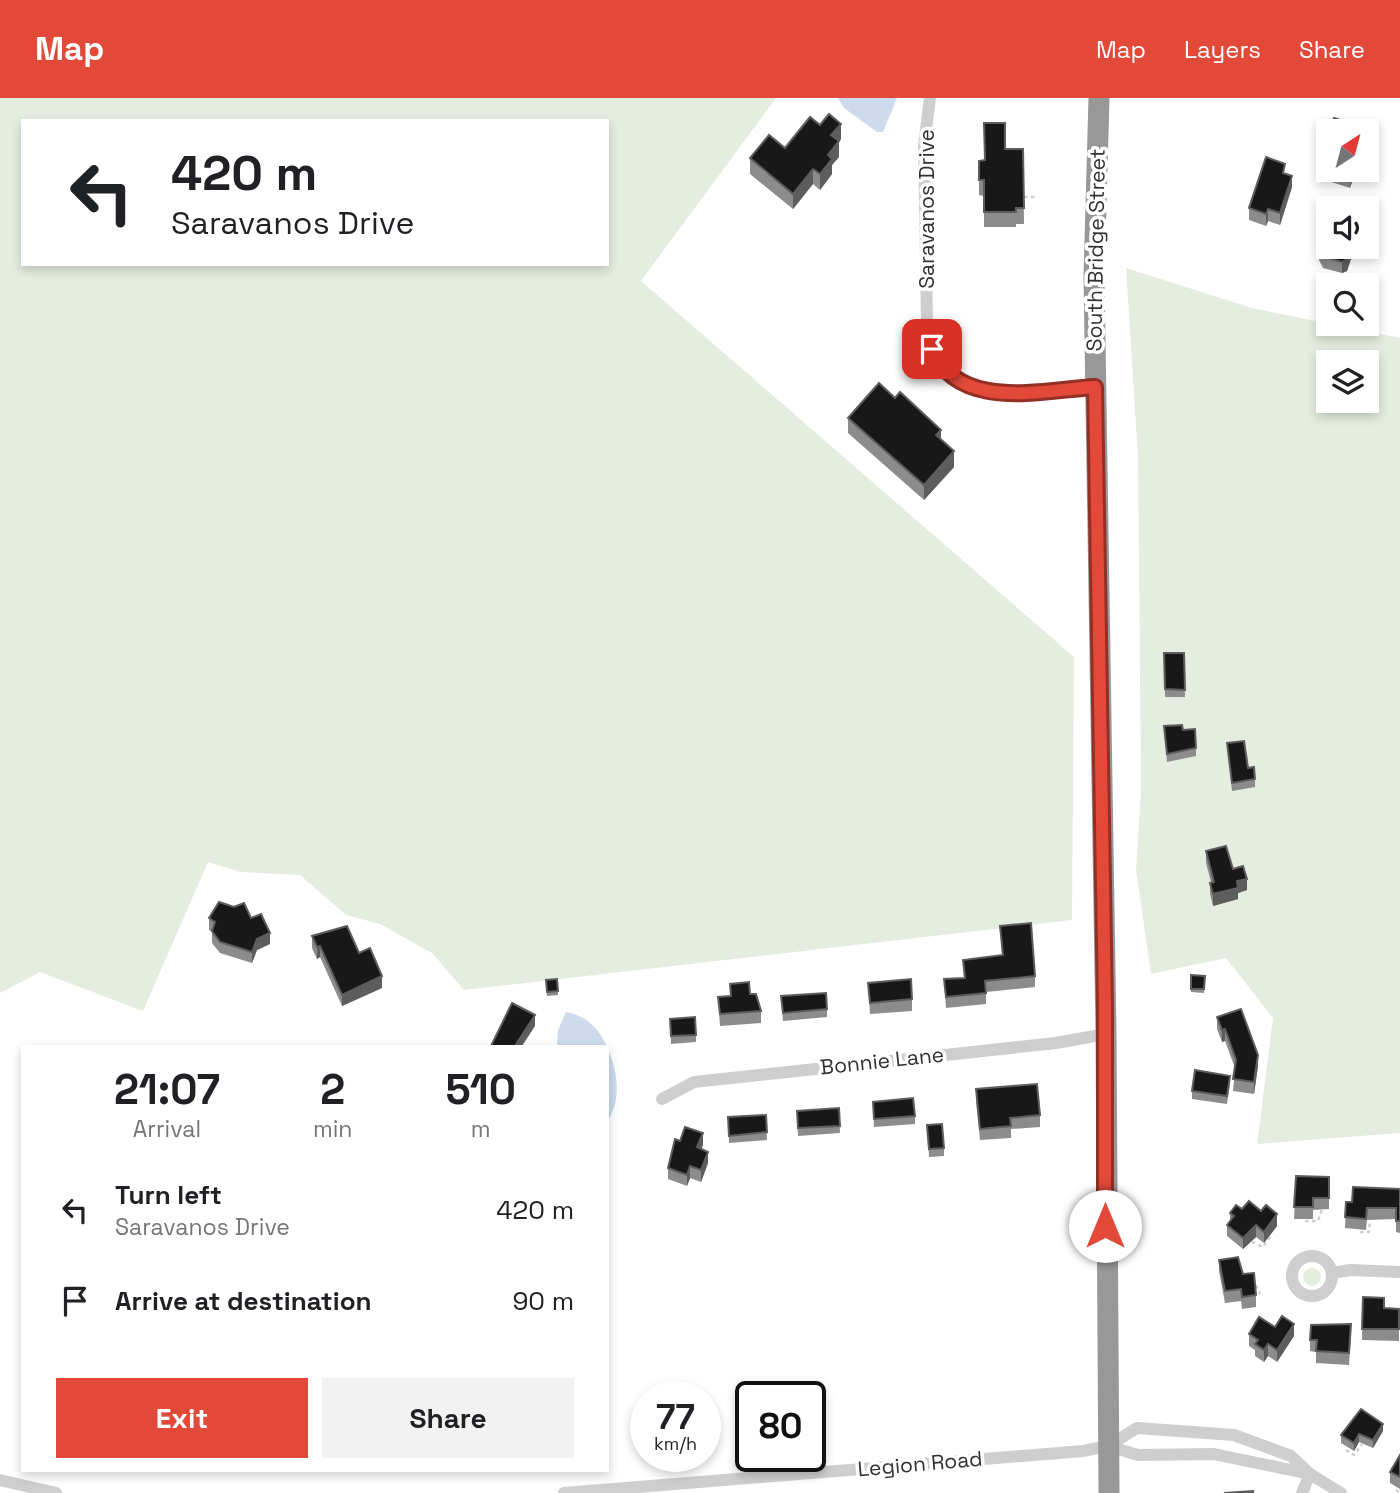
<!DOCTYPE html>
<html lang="en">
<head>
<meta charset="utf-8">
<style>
	:root { --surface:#fff; --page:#f2f2f2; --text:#202124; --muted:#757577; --accent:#e24939 }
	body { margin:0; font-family:"Space Grotesk",sans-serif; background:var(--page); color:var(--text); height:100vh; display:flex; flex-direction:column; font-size:26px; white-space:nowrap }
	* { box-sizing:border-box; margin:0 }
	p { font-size:23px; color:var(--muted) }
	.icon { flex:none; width:38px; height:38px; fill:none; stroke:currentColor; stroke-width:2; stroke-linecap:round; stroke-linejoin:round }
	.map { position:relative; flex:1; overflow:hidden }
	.details { position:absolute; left:21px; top:947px; width:588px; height:427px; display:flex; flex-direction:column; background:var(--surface); border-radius:0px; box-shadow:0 4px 10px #0003 }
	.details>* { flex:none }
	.top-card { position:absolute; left:21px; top:21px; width:588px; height:147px; border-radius:0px; box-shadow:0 4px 10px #0003; background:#fff; color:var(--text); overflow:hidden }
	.needle { width:46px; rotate:36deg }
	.tools { position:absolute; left:1316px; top:21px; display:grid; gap:14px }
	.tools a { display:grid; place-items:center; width:63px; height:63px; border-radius:0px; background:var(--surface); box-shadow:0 4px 10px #0003; font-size:35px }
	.speed { position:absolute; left:630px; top:1283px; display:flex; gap:14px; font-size:35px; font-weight:700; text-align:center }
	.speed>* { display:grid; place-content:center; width:91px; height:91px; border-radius:50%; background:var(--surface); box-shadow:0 4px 10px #0003; line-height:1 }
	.speed small { font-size:18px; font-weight:400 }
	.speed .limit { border:4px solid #111; border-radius:10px; background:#fff; color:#111 }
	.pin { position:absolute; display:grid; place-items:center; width:60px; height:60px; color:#fff; margin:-30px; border-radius:14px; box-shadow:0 4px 10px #0006 }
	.me { position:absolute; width:77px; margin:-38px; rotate:0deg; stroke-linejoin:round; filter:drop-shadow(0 0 5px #0008) }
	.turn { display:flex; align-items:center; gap:24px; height:147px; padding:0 35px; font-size:32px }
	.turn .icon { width:91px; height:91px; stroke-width:2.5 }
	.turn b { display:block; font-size:49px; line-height:60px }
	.eta { display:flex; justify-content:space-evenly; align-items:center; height:119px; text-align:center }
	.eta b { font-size:42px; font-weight:800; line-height:49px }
	.cta { display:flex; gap:14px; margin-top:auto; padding:14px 35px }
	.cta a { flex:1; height:80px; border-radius:0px; background:var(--accent); color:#fff; font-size:28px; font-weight:800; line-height:80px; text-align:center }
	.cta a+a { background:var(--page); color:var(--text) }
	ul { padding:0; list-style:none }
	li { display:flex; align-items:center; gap:21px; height:91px; padding:0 35px }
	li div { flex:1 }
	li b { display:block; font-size:26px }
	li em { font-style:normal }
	header { display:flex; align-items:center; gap:42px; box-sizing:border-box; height:98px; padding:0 35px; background:var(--accent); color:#fff }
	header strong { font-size:33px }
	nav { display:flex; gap:38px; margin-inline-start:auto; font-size:24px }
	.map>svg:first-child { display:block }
	.green { fill:#e5ede0; fill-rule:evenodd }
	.water { fill:#cddbec }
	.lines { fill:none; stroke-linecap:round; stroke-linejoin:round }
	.path { stroke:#cecece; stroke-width:2.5; stroke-dasharray:3.5 3.5; stroke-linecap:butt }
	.street { stroke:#cecece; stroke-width:12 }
	.highway { stroke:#989898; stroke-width:21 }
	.wall { fill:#8c8c8c }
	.shaded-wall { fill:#5d5d5d }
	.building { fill:#181818; stroke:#5d5d5d; stroke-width:2 }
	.route-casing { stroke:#932f25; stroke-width:18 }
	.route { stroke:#e24939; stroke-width:12 }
	.labels { text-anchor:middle; stroke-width:7; stroke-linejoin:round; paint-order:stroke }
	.street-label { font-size:21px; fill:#313131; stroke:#fff }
</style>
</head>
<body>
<header>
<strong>Map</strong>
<nav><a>Map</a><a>Layers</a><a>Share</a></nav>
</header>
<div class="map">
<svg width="1400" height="1395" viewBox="0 0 1400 1395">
	<rect width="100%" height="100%" fill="#fff"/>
	<!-- green -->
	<g class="green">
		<path d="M0,0H776L641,183L1074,559L1072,822L464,892L432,855L380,826L346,817L300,777L241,774L208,764L143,913L40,874L0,895ZM23,23H607V166H23Z"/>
		<path d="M1126,170L1252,210L1400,240V1035L1257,1046L1273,920L1226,860L1151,876L1136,771L1141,691L1138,360ZM1328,264H1367V303H1328Z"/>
		<circle cx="1312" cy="1179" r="9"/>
	</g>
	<!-- water -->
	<g class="water">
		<polygon points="838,0 897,0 883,34 877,34 844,10"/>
		<path d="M566,914C588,919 597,929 607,948H557L558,932Z"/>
		<path d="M607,950C618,973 622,1002 607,1024Z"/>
	</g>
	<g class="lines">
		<!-- path -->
		<g class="path">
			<polyline points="1024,99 1035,99"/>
			<polyline points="1305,1123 1318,1123 1322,1111"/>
			<polyline points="1360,1134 1369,1134 1370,1122"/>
			<polyline points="1252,1144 1263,1149 1271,1138"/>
			<polyline points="1253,1181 1260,1196"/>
			<polyline points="1346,1352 1354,1357 1362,1346"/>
			<polyline points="1396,1392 1400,1394"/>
		</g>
		<!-- street -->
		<g class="street">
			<polyline points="930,0 924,47 927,224 937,263 955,282 979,292 998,295 1095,289"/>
			<polyline points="662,1001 694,984 1056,945 1106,936"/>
			<circle cx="1312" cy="1178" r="20"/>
			<polyline points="1332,1175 1350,1172 1400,1174"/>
			<polyline points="1108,1348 1138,1357 1214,1356 1310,1376"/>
			<polyline points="0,1382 56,1395"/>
			<polyline points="564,1395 1083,1353 1108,1348 1137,1330 1234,1337 1291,1358 1310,1376 1341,1395"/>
			<polyline points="1302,1395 1310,1376"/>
		</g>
		<!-- highway -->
		<polyline class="highway" points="1099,0 1094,179 1106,936 1109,1395"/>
	</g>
	<!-- wall -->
	<g class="wall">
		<polygon points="820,27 841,41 839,43 839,59 832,67 832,76 820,92 813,86 793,111 750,76 750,60 785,50"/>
		<polygon points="1005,51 1023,51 1024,126 1016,126 1016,129 984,129 984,98 979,97 979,63 985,62"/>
		<polygon points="1319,69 1354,72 1354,77 1350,90 1319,80"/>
		<polygon points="1285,75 1292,89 1280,127 1268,123 1266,128 1249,122 1249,110"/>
		<polygon points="1330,101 1344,105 1344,110 1328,110 1328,149 1355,149 1347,173 1342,175 1323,170 1319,162 1319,150"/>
		<polygon points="848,320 941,342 954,369 924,402 848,335"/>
		<polygon points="1164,555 1184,555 1185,599 1165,599"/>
		<polygon points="1164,628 1183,632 1196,650 1196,658 1167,664"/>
		<polygon points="1227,645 1255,681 1255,689 1232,693"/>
		<polygon points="1206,753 1233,771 1247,792 1238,795 1238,801 1213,808 1210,796 1210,785 1211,784 1206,765"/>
		<polygon points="209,820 251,820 270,846 257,852 252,865 220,855 212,845 212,834 209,832"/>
		<polygon points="1000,828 1035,878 1035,889 986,894 986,906 946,910 944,881 964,880 963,862 1002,857"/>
		<polygon points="312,838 359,855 382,890 342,908 320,859 317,861 312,850"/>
		<polygon points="1191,877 1205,878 1204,895 1191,894"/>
		<polygon points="557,881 558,897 547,898 546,882"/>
		<polygon points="868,885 912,901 912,913 870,916"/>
		<polygon points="730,886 750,896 761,913 761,925 720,928 718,899 730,898"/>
		<polygon points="781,898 827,911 827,919 783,923"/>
		<polygon points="1217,919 1258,968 1254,996 1233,993 1235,970 1225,943 1222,944 1217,931"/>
		<polygon points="670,921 696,937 696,944 671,946"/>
		<polygon points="1230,986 1227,1006 1192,1001 1192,993"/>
		<polygon points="976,991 1040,1017 1040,1029 1011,1031 1011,1040 980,1042 976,1003"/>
		<polygon points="873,1004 915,1018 915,1026 874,1029"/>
		<polygon points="839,1010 840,1035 798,1038 797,1013"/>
		<polygon points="766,1017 767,1042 729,1045 728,1019"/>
		<polygon points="927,1027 944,1050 944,1058 929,1059"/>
		<polygon points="680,1043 703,1047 701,1051 708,1065 701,1084 690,1080 687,1088 668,1081 668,1070"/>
		<polygon points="1296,1078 1329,1079 1329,1111 1313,1112 1313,1121 1294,1121"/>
		<polygon points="1400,1091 1400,1135 1396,1134 1396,1121 1367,1122 1366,1132 1345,1130 1346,1104 1352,1104"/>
		<polygon points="1242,1111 1277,1128 1264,1145 1256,1139 1243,1151 1227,1138 1227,1127 1230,1123 1230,1115"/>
		<polygon points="1219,1162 1243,1176 1256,1197 1256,1209 1242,1211 1241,1203 1225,1205 1219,1173"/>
		<polygon points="1363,1199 1384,1210 1399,1211 1399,1243 1362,1242"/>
		<polygon points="1275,1229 1294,1238 1277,1264 1268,1258 1264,1264 1255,1258 1255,1252 1249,1248 1249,1236"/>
		<polygon points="1351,1238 1349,1267 1316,1265 1316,1254 1310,1253 1310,1242"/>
		<polygon points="1383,1333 1373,1350 1359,1344 1354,1353 1341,1345 1341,1337"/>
		<polygon points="1400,1357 1400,1391 1390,1385 1390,1374"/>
	</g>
	<!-- shaded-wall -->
	<g class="shaded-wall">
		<polygon points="841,26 841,41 831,52 831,37"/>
		<polygon points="839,43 839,59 832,67 832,76 820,92 820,76 828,57"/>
		<polygon points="813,71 813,86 793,111 793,96"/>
		<polygon points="1351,72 1354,72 1354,77 1350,90"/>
		<polygon points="1292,78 1292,89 1280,127 1280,115"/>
		<polygon points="1268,111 1268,123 1266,128 1266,116"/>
		<polygon points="1351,149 1355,149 1347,173 1342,175 1342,164"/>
		<polygon points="941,332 941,347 936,337"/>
		<polygon points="954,353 954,369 924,402 924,387"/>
		<polygon points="1247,781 1247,792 1238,795 1238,801 1213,808 1213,796 1237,783"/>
		<polygon points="270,835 270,846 257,852 252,865 252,854 257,841"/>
		<polygon points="320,848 320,859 317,861 317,849"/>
		<polygon points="382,878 382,890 342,908 342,897"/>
		<polygon points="535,917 535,928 522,948 515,948"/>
		<polygon points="1225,931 1225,943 1222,944 1222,932"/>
		<polygon points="1258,957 1258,968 1254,996 1254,984"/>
		<polygon points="703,1035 703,1047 697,1061 697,1049"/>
		<polygon points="708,1054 708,1065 701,1084 701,1072"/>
		<polygon points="690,1068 690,1080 687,1088 687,1077"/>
		<polygon points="1277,1116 1277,1128 1264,1145 1264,1134"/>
		<polygon points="1256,1127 1256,1139 1243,1151 1243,1140"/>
		<polygon points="1294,1226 1294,1238 1277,1264 1277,1252"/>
		<polygon points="1268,1246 1268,1258 1264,1264 1264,1252"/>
		<polygon points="1383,1326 1383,1333 1373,1350 1373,1342"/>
		<polygon points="1359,1336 1359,1344 1354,1353 1354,1345"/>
	</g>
	<!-- building -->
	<g class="building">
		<polygon points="829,16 841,26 831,37 839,43 828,57 832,61 820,76 813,71 793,96 750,60 769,37 785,50 810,19 820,27"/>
		<polygon points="1334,20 1362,29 1360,33 1330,33"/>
		<polygon points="984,25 1005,25 1005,51 1023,51 1024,110 1016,110 1016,114 984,114 984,82 979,82 979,63 985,62"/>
		<polygon points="1328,40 1328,72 1319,69"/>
		<polygon points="1266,59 1285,66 1283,75 1292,78 1280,115 1268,111 1266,116 1249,110"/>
		<polygon points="1329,72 1352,72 1350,78"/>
		<polygon points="1330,101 1344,105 1342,110 1328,110 1328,149 1351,149 1347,161 1342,164 1323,158 1319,150"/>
		<polygon points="879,285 895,300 900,294 941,332 936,337 954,353 924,387 848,320"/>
		<polygon points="1164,555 1184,555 1185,592 1165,591"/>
		<polygon points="1182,627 1183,632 1195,631 1196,650 1167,656 1164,628"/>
		<polygon points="1244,643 1248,670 1254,669 1255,681 1232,685 1227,645"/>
		<polygon points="1226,748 1233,771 1243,768 1247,781 1237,783 1238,790 1213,796 1210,785 1214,784 1206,753"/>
		<polygon points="219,804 234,809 244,805 251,820 261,816 270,835 257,841 252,854 220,844 212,833 215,824 209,820"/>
		<polygon points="1031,825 1035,878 985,883 986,895 946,899 944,881 965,880 963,862 1003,857 1000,828"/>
		<polygon points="347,828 359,855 370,850 382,878 342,897 320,848 317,849 312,838"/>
		<polygon points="1191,877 1205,878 1204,891 1191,891"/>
		<polygon points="557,881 558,893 547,894 546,882"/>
		<polygon points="911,881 912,901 870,905 868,885"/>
		<polygon points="749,884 750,896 756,896 761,913 720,916 718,899 731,898 730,886"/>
		<polygon points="826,895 827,911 783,915 781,898"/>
		<polygon points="512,905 535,917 515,948 491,948"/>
		<polygon points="1241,911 1258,957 1254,984 1233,981 1236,962 1225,931 1222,932 1217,919"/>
		<polygon points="695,919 696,937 671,938 670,921"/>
		<polygon points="1195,972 1230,978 1227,998 1192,993"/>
		<polygon points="1037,986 1040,1017 1010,1020 1011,1028 980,1031 976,991"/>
		<polygon points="913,1000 915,1018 874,1021 873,1004"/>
		<polygon points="839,1010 840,1028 798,1030 797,1013"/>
		<polygon points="766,1017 767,1034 729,1038 728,1019"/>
		<polygon points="942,1026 944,1050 929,1051 927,1027"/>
		<polygon points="685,1029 703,1035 697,1049 708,1054 701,1072 690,1068 687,1077 668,1070 675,1041 680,1043"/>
		<polygon points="1296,1078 1329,1079 1329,1100 1313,1100 1313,1109 1294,1109"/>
		<polygon points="1353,1089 1400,1091 1400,1123 1396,1123 1396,1110 1367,1110 1366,1121 1345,1119 1346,1104 1352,1104"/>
		<polygon points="1249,1103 1261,1113 1266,1107 1277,1116 1264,1134 1256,1127 1243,1140 1227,1127 1234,1118 1230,1115 1236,1107 1242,1111"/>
		<polygon points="1238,1159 1243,1176 1254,1175 1256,1197 1242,1199 1241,1191 1225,1193 1219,1162"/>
		<polygon points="1363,1199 1384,1200 1384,1210 1399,1211 1399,1231 1362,1231"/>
		<polygon points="1282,1218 1294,1226 1277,1252 1268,1246 1264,1252 1255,1246 1258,1242 1249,1236 1259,1219 1275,1229"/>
		<polygon points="1351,1226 1349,1255 1316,1253 1317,1242 1310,1242 1311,1227"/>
		<polygon points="1361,1311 1383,1326 1373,1342 1359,1336 1354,1345 1341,1337"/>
		<polygon points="1400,1357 1400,1379 1390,1374"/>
		<polygon points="1253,1393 1253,1395 1224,1395"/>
	</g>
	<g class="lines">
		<defs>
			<path id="route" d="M932,251C959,314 1041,292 1095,289L1105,910V1128"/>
		</defs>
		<!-- route casing -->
		<use href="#route" class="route-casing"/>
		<!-- route -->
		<use href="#route" class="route"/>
	</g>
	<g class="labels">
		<!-- street labels -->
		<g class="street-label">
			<text transform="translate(927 111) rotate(-90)" y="7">Saravanos Drive</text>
			<text transform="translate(1096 152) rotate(-89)" y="7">South Bridge Street</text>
			<text transform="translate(882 963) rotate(-6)" y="7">Bonnie Lane</text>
			<text transform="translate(920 1366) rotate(-5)" y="7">Legion Road</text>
		</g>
	</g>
</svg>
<div class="tools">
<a><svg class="needle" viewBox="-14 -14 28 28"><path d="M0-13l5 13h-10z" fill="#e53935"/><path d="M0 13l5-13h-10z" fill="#757577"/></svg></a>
<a><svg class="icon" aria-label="sound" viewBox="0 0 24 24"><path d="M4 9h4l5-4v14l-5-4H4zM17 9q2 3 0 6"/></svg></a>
<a><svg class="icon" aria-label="search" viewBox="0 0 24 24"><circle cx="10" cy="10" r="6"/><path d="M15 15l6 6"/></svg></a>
<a><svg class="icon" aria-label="layers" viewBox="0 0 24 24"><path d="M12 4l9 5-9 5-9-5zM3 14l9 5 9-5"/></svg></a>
</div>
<div class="speed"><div>77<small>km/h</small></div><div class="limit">80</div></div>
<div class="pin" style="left:932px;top:251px;background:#d93025"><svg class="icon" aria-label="arrive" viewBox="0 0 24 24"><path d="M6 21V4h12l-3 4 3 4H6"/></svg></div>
<svg class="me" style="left:1105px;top:1128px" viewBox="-20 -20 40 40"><circle r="19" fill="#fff"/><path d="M0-13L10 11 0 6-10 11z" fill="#e24939"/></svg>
<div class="top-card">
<div class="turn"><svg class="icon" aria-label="left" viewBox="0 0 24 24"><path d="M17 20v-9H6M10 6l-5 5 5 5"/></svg><div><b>420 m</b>Saravanos Drive</div></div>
</div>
<section class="details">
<div class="eta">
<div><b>21:07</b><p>Arrival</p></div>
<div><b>2</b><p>min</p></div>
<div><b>510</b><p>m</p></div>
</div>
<ul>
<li><svg class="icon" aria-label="left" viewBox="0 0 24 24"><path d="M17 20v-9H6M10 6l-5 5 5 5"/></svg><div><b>Turn left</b><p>Saravanos Drive</p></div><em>420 m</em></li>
<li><svg class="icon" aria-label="arrive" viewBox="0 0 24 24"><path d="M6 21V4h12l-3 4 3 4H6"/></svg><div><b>Arrive at destination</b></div><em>90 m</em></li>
</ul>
<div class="cta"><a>Exit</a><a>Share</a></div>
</section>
</div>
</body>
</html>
